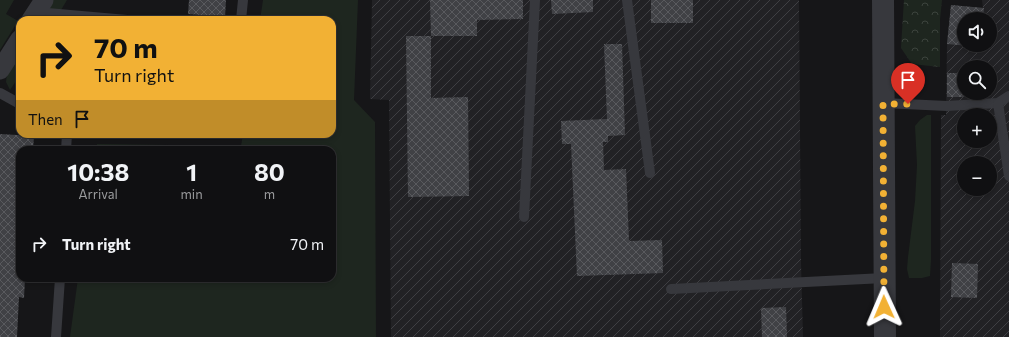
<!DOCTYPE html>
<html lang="en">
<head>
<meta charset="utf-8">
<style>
	:root { --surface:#101012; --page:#19191b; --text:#f1f3f6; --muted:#9c9d9f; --line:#303032 }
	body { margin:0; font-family:Commissioner,sans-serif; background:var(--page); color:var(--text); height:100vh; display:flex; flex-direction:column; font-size:15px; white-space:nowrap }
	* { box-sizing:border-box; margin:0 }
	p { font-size:13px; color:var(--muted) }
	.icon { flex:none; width:22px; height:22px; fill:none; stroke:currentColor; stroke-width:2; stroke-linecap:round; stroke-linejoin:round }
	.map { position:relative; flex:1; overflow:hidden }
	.details { position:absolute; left:16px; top:146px; width:320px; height:136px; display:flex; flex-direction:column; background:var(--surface); border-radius:12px; box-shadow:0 2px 6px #0003,0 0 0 1px var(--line) }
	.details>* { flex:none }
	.banner { position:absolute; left:16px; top:16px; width:320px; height:122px; border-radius:12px; box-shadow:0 2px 6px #0003,0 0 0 1px var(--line); background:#f2b134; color:#111; overflow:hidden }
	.buttons { position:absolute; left:957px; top:12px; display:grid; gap:8px }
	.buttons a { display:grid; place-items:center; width:40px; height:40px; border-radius:50%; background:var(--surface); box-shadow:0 2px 6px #0003,0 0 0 1px var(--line); font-size:20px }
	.pin { position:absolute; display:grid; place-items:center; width:34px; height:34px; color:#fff; margin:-41px -17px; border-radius:50% 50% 50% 0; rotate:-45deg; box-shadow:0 0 4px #0007 }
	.pin .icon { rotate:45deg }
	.me { position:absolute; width:44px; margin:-22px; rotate:359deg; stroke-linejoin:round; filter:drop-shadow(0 0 3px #0008) }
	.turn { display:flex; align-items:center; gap:14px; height:84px; padding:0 12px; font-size:18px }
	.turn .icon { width:52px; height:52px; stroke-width:2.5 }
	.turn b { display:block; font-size:28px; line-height:34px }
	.then { display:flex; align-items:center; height:38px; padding:0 12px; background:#0003; gap:8px; font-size:15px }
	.eta { display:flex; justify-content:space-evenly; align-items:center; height:68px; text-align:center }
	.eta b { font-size:24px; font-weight:700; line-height:28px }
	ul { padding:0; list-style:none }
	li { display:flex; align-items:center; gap:12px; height:60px; padding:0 12px }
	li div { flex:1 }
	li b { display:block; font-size:15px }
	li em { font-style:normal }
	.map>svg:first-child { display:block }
	.industrial { fill:url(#industrial-furrows); fill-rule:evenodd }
	.green { fill:#1e261f }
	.forest { fill:url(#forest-crowns) }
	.building { fill:url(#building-cross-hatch) }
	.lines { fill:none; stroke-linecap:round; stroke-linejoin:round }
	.service { stroke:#37383d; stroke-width:10 }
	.minor { stroke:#37383d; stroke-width:19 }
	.tertiary { stroke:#37383d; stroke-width:22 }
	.route { stroke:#f2b134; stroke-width:7; stroke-dasharray:0 12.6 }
</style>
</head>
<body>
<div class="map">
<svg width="1009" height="337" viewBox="0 0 1009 337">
	<defs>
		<pattern id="industrial-furrows" width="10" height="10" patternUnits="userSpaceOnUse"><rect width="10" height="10" fill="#222225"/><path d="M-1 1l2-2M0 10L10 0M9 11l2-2" fill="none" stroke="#3f3f43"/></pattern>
		<pattern id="forest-crowns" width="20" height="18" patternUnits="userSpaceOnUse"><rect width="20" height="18" fill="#1e261f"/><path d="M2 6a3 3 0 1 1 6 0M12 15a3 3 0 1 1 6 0" fill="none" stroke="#3c433d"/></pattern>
		<pattern id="building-cross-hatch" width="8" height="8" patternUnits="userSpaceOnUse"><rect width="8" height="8" fill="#404145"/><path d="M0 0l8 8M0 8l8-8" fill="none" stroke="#595a5e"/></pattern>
	</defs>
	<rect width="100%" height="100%" fill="#161618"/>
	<!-- industrial -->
	<g class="industrial">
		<polygon points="372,0 799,0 801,263 803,337 391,337 389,100 370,99"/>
		<path d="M982,0H1009V337H940L941,115H946L947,44L951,5L983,8ZM964,19H990V45H964ZM964,67H990V93H964ZM964,115H990V141H964ZM964,163H990V189H964Z"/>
	</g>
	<!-- green -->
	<g class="green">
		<polygon points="0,0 14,0 6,14 18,21 0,50"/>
		<polygon points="53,0 67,0 55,20 40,20"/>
		<polygon points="263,0 358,0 354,100 375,122 376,337 70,337 78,278 332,278 332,150 96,150 97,144 241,146 243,134 332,134 332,20 260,20"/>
		<polygon points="20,52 20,75 10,90 6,82 7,73"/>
		<polygon points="927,115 931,115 931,260 930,276 922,278 909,278 907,269 908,257 915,201 917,165 915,126 920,120"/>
	</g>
	<!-- forest -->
	<polygon class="forest" points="904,0 942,0 940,19 940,67 912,64 901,48"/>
	<!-- building -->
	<g class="building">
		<polygon points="189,0 226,0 225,17 188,14"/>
		<polygon points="430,0 523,0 523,19 477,20 477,36 431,36"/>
		<polygon points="551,0 593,0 593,12 552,14"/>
		<rect x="651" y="0" width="42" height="23"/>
		<polygon points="951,5 984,8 983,19 964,19 964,45 981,45 980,47 947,44"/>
		<polygon points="406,36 431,36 431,98 468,97 469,196 408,197"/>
		<polygon points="604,44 622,44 625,135 608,136 608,142 603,142 604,170 626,169 629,241 662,240 663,273 577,276 571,144 562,144 561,121 607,119"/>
		<rect x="947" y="73" width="17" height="24"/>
		<polygon points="0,134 34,136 33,150 20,150 20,278 25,278 24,298 19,297 17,337 0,337"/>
		<polygon points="952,263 978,264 977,298 951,297"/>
		<polygon points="786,307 787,337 762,337 761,308"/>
	</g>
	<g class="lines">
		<!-- service -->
		<g class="service">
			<polyline points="627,0 650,173"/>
			<polyline points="36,12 127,20"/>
			<polyline points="241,20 243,0"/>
			<polyline points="0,93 20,104"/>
			<polyline points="883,103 947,106 998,103 1009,96"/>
			<polyline points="998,103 1009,176"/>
			<polyline points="66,150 67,134"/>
			<polyline points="524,217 535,0"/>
			<polyline points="671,289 884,278"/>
			<polyline points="56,337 60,278"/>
		</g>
		<!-- minor -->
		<g class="minor">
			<polyline points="31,20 44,0"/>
			<polyline points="0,70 20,39"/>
		</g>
		<!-- tertiary -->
		<polyline class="tertiary" points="883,0 885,337"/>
	</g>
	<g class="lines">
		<!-- route -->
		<polyline class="route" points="884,307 883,104 908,104"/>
	</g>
</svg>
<div class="buttons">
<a><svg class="icon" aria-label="sound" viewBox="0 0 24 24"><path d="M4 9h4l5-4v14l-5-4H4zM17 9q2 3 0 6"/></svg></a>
<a><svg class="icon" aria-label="search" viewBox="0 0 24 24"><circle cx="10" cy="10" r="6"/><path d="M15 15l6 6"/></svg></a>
<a>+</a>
<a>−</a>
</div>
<div class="pin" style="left:908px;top:104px;background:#d93025"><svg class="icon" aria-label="arrive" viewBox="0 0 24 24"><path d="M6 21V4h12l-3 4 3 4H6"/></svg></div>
<svg class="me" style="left:884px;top:307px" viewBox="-20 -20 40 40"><path d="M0-17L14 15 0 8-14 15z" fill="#f2b134" stroke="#fff" stroke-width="4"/></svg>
<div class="banner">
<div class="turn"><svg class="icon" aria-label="right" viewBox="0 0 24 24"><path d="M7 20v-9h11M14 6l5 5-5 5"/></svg><div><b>70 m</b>Turn right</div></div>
<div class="then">Then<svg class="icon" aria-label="arrive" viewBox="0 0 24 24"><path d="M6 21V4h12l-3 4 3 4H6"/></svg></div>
</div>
<section class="details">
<div class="eta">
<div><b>10:38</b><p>Arrival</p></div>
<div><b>1</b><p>min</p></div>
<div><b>80</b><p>m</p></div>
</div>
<ul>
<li><svg class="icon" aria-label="right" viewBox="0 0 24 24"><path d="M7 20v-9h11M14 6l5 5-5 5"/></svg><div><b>Turn right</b></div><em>70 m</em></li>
</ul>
</section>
</div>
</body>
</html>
